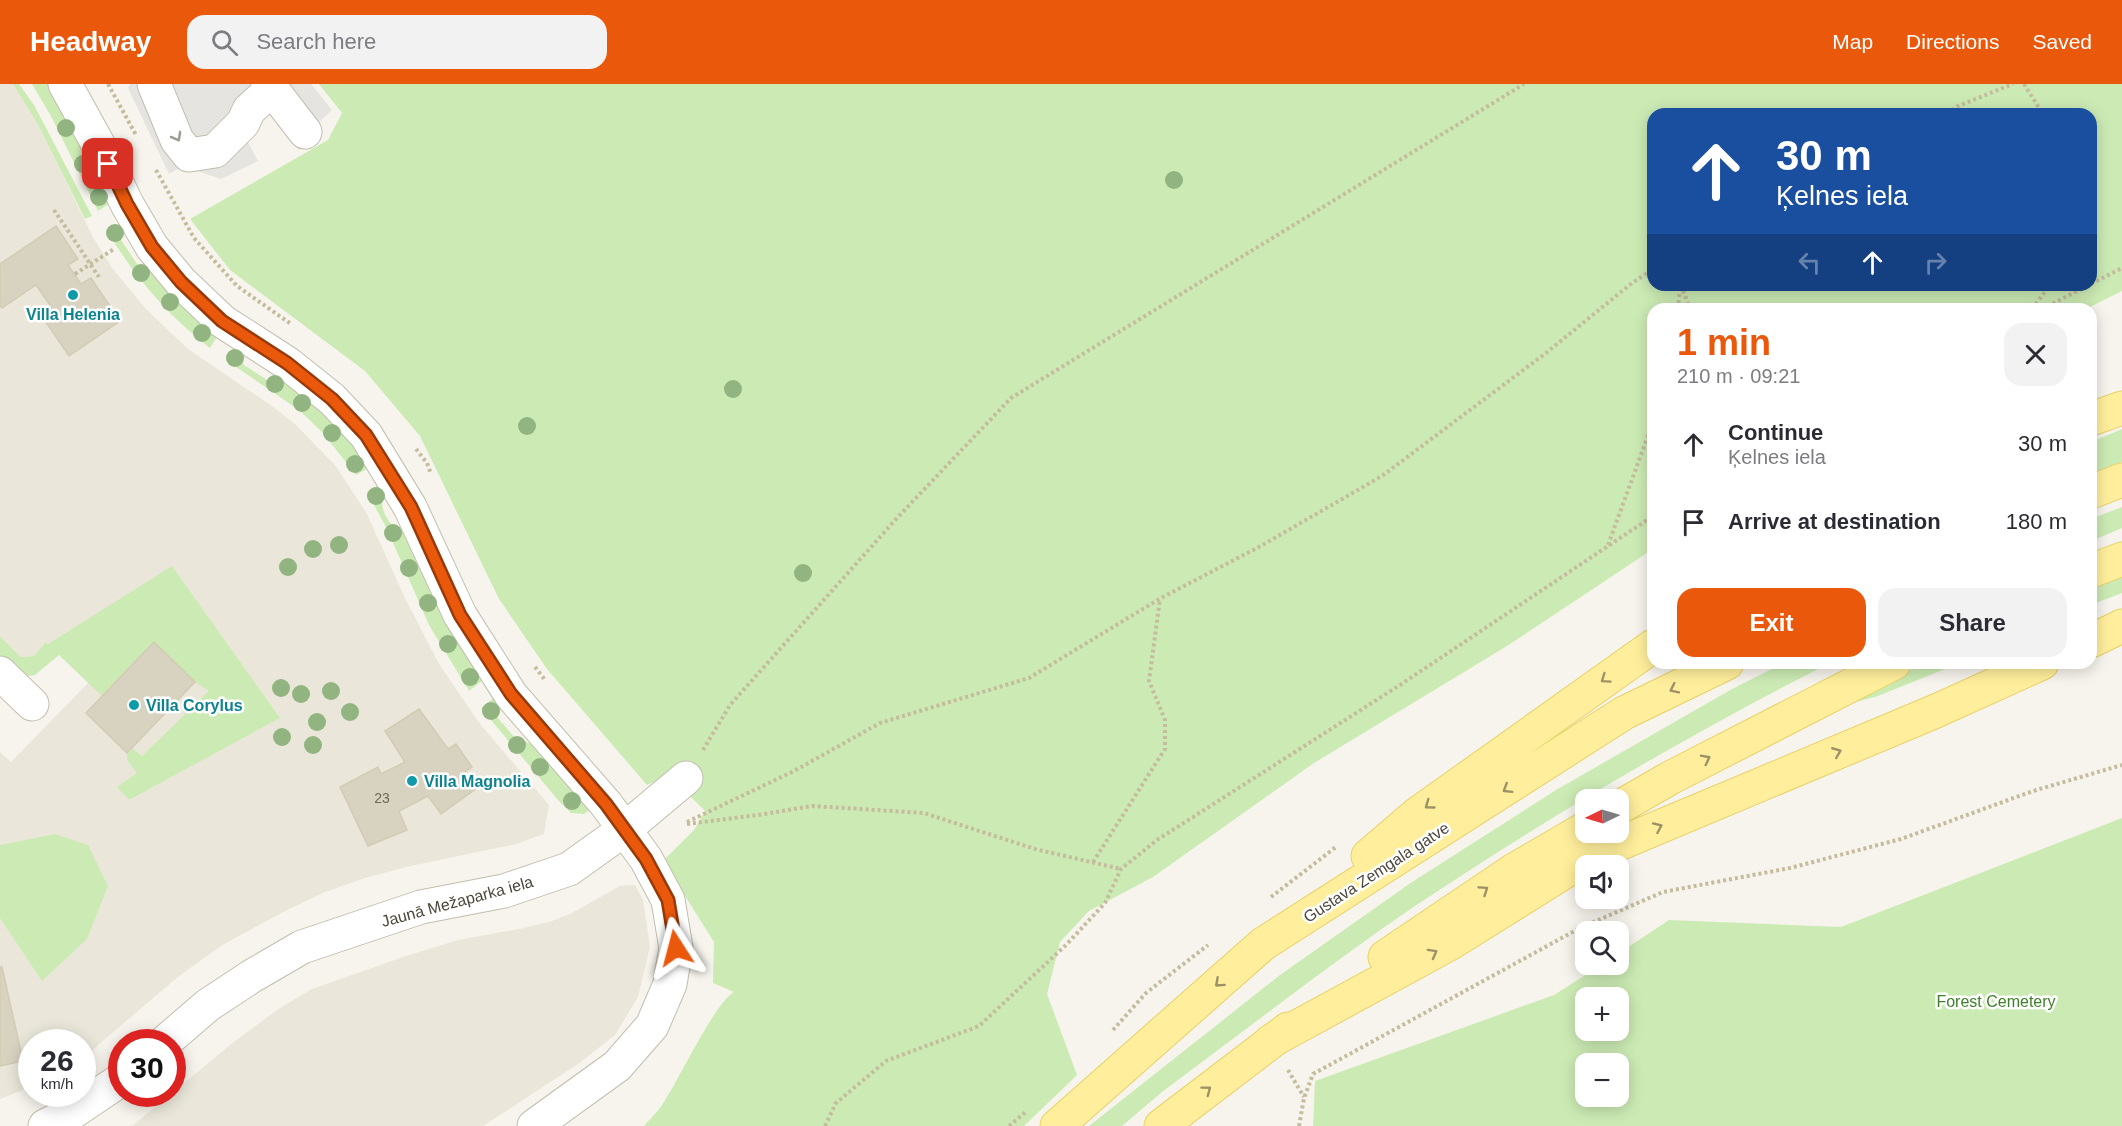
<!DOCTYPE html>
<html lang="en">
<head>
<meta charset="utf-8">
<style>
	:root { --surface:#fff; --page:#f2f2f3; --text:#2b2b33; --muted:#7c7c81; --accent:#ea580c }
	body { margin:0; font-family:Helvetica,sans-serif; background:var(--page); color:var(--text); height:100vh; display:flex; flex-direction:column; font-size:22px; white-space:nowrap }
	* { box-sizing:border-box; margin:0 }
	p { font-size:20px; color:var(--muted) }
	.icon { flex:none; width:33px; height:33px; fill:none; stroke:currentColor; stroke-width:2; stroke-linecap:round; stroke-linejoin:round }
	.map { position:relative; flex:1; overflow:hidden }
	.panel { position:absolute; left:1647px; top:219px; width:450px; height:366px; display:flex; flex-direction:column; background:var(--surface); border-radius:18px; box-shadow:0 3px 15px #0003 }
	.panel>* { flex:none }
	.banner { position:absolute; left:1647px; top:24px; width:450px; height:183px; border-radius:18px; box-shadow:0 3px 15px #0003; background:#1a4fa0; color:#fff; overflow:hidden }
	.needle { width:39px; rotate:265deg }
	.controls { position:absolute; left:1575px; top:705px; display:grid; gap:12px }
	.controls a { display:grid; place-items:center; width:54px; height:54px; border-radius:12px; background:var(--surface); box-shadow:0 3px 15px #0003; font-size:30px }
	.speed { position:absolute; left:18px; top:945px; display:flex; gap:12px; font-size:30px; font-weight:700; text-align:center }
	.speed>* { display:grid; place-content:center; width:78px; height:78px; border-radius:50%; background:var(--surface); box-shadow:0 3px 15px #0003; line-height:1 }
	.speed small { font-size:15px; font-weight:400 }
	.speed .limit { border:9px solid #d22; background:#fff; color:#111 }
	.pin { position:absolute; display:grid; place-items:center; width:51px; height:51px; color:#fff; margin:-26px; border-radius:12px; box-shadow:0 3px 9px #0006 }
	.me { position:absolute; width:66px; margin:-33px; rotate:351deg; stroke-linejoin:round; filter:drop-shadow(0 0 4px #0008) }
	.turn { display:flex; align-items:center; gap:21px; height:126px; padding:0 30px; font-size:27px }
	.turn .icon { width:78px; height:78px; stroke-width:2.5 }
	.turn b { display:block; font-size:42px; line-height:51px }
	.lanes { display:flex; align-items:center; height:57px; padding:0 30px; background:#0003; justify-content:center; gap:30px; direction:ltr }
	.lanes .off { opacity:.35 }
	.round { display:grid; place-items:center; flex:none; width:63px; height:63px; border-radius:18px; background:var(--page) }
	.head { display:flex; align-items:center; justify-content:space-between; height:102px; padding:0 30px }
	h1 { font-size:36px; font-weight:700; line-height:45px; color:var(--accent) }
	.cta { display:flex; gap:12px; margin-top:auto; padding:12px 30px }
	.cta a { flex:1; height:69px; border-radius:18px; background:var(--accent); color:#fff; font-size:24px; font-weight:700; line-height:69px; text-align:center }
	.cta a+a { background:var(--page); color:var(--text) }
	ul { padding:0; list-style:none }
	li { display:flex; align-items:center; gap:18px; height:78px; padding:0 30px }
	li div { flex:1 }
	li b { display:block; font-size:22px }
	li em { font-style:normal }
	header { display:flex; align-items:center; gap:36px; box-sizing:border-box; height:84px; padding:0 30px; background:var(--accent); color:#fff }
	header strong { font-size:28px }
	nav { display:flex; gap:33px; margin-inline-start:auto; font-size:21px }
	.search { width:420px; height:54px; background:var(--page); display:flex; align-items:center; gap:15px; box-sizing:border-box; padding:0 21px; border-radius:18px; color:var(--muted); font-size:22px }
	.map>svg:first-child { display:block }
	.residential { fill:#eae7da }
	.green { fill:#ccebb4; fill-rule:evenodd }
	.parking { fill:#e5e4e0 }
	.building { fill:#d8d2c1; stroke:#d3cbb3; stroke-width:1.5 }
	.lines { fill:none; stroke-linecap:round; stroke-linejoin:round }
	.minor-casing { stroke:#c2beae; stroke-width:35 }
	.major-casing { stroke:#e8d168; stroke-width:35 }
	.path { stroke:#c5bc9e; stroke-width:4; stroke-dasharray:3 3; stroke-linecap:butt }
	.minor { stroke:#fff; stroke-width:33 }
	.major { stroke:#ffef9c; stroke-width:33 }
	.tree { fill:#91b481 }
	.oneway { stroke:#9c9992 }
	.oneway2 { stroke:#9c9266 }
	.route-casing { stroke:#983908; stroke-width:15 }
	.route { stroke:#ea580c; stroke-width:10 }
	.culture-dot { fill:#0f9aa8; stroke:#fff; stroke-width:2 }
	.labels { text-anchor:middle; stroke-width:5; stroke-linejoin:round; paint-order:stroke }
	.number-label { font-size:14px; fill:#6e695b }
	.culture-label { font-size:16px; font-weight:bold; fill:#0d838f; stroke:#fff; text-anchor:start }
	.street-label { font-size:16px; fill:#4b4639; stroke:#fff }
	.park-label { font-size:16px; fill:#3f8029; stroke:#fff }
</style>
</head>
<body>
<header>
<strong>Headway</strong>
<div class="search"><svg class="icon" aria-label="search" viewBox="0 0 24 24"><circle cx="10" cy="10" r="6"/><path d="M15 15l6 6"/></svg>Search here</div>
<nav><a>Map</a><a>Directions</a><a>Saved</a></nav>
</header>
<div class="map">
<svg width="2122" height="1042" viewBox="0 0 2122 1042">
	<rect width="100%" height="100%" fill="#f6f4ec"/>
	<!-- residential -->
	<g class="residential">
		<polygon points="0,0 13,0 37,39 93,153 112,184 146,225 188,265 272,322 295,340 335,381 366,428 405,514 439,580 480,640 549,721 544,750 516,760 406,783 365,794 325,808 287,826 224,860 179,892 83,974 82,958 32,958 31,1003 0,1015 0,668 11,678 88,599 46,558 34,572 21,573 0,552"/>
		<polygon points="635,801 643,816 650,863 638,913 615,951 578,980 483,1042 132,1042 235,957 280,924 312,905 403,873 458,856 524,844 552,837 570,830 620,802"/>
	</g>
	<!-- green -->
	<g class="green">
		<polygon points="13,0 19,0 34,21 92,132 85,135 37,39"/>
		<polygon points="32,0 50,0 112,118 98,127 52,34"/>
		<path d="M319,0H2122V207L2086,225H1653V465L1507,562L1314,679L1153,793L1089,827L1060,858L1047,910L1077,991L1024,1042H644C652,1033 661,1024 667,1013C681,991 715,919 734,908L713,899L714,858L663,777L694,746L705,727L669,691L647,701L547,585L499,515L420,352L365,287L230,186L190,135L328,56L342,29ZM1653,30H2091V201H1653Z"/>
		<path d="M121,138V156L139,183L154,187L218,251L210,264C167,231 135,193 107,147Z"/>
		<polygon points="236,261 244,281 267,296 284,295 319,321 351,356 370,383 356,391 323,349 299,326 226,276"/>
		<polygon points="2122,345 2122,378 2091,392 2091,358"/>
		<path d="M382,399C380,425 383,439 407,450L483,596L469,607L429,541L387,445L367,408Z"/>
		<polygon points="2122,423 2122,444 2091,457 2091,435"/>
		<polygon points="172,482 280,634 129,716 117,703 137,689 127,676 127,669 132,664 142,672 209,607 195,598 154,558 102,612 59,571 35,591 19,593 0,576 0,552 21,573 34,572 46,558 48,560"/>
		<polygon points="2122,491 2122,509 2091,521 2091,504"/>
		<path d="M1784,579H1830C1688,651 1550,732 1418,820C1331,879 1247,945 1162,1008L1122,1042H1089L1280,891L1412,798L1556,706L1732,605Z"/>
		<polygon points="1924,579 1960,579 1878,612 1830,625"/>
		<polygon points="495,613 497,633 516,655 533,660 591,725 584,730 571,729 558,716 481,624"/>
		<path d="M2122,734V1042H1313L1315,997L1554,911L1601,881L1618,880L1619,869L1669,836L1841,843ZM1586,914H1618V946H1586ZM1586,980H1618V1012H1586Z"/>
		<polygon points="55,750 88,761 108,802 87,855 42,897 0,834 0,761"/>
	</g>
	<!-- parking -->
	<polygon class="parking" points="130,0 311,0 332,26 317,40 323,49 299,66 271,28 242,47 258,77 221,95 183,82 169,90 128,4"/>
	<!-- building -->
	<g class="building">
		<polygon points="56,142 78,175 68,181 81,200 91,194 120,237 69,272 41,231 52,224 36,201 2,224 0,222 0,180"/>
		<polygon points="154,558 195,598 127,669 86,629"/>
		<polygon points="419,625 448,665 456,660 472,683 465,688 477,704 441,730 428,712 399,727 407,746 368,762 340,703 378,683 381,690 405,678 385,647"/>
		<polygon points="0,883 2,883 23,977 0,982"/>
	</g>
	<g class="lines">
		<defs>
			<g id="minor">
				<polyline points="65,0 98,60 127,120 152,163 181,198 222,237 287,279 332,315 366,351 410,423 460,531 511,611 606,720 646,775 668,816 676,864 670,900 652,942 617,982 534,1042"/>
				<polyline points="154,0 177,56 189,71 215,67 243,39 249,26 272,5"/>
				<polyline points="268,0 305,48"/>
				<polyline points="0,589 32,620"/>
				<polyline points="165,958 208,921 252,892 302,863 421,823 504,807 569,785 625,745 686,694"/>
				<polyline points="45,1042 73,1028 122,995"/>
			</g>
			<g id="major">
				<polyline points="2091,335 2122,324"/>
				<polyline points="2091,408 2122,396"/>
				<polyline points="2091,487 2122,475"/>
				<polyline points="2091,557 2122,542"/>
				<polyline points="1618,724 1670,694 1894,579"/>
				<polyline points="1368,772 1417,730 1653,562"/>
				<polyline points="1385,873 1514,786 1586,744"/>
				<polyline points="1271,957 1451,859 1590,772 1936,627 2042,579"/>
				<polyline points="1057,1042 1263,860 1624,629 1727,579"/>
				<polyline points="1161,1042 1288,945"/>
			</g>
		</defs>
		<!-- minor casing -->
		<use href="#minor" class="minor-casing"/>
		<!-- major casing -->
		<use href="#major" class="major-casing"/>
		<!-- path -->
		<g class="path">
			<polyline points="108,0 136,51"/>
			<polyline points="2024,0 2043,30"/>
			<polyline points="1947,30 1958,22 2013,0"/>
			<polyline points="156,86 194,154 237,202 291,240"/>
			<polyline points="2091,112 2093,123 2091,128"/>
			<polyline points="54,126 99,193"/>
			<polyline points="75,190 114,165"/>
			<polyline points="2091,200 2122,184"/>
			<polyline points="1681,201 1690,225"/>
			<polyline points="1678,225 1680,202"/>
			<polyline points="2032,225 2050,201"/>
			<polyline points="2042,225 2089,201"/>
			<polyline points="416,365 427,379 431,390"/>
			<polyline points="1608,461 1653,338"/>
			<polyline points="535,583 545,596"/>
			<polyline points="703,666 730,621 897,434 1011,314 1524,0"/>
			<polyline points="687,738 794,687 880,639 1029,594 1161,514 1259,463 1382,392 1546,269 1632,199 1653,185"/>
			<polyline points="687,740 758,731 812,722 924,729 1035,765 1121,785"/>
			<polyline points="1093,778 1165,665 1165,636 1149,597 1160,515"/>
			<polyline points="1271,813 1336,763"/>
			<polyline points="1113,946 1146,909 1208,861"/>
			<polyline points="1288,986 1304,1013"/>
			<polyline points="825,1042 836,1019 886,977 979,942 1067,860 1105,819 1121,785 1157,756 1400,601 1653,432"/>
			<polyline points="1009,1042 1027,1027"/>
			<polyline points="1299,1042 1304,1014 1313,990 1580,844 1663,808 1790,784 1901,755 2033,707 2122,681"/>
		</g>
		<!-- minor -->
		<use href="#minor" class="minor"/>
		<!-- major -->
		<use href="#major" class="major"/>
	</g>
	<!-- trees -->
	<g class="tree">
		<circle cx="66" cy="44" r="9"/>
		<circle cx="83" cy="80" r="9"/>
		<circle cx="1174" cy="96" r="9"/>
		<circle cx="99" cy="113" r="9"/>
		<circle cx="115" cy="149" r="9"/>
		<circle cx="141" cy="189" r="9"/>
		<circle cx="170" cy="218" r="9"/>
		<circle cx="202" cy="249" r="9"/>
		<circle cx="235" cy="274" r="9"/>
		<circle cx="275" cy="300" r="9"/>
		<circle cx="733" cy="305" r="9"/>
		<circle cx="302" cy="319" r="9"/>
		<circle cx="527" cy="342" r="9"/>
		<circle cx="332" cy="349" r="9"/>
		<circle cx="355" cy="380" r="9"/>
		<circle cx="376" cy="412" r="9"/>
		<circle cx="393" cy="449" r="9"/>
		<circle cx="339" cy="461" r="9"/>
		<circle cx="313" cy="465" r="9"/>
		<circle cx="288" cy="483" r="9"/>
		<circle cx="409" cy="484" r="9"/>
		<circle cx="803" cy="489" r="9"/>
		<circle cx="428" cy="519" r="9"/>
		<circle cx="448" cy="560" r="9"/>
		<circle cx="470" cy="593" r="9"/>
		<circle cx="281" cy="604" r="9"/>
		<circle cx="331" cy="607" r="9"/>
		<circle cx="301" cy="610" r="9"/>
		<circle cx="491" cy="627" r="9"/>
		<circle cx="350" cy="628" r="9"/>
		<circle cx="317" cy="638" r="9"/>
		<circle cx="282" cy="653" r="9"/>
		<circle cx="313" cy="661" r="9"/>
		<circle cx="517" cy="661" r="9"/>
		<circle cx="540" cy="683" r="9"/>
		<circle cx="572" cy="717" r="9"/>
	</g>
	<!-- one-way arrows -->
	<defs><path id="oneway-chevron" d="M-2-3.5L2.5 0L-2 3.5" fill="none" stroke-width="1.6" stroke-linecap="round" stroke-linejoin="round" transform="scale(1.5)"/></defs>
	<use class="oneway" href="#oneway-chevron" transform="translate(177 53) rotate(61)"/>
	<g class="oneway2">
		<use href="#oneway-chevron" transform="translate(1605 595) rotate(145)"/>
		<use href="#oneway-chevron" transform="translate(1674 605) rotate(154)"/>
		<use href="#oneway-chevron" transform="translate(1837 668) rotate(-22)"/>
		<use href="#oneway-chevron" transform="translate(1706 675) rotate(-27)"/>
		<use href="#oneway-chevron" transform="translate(1507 705) rotate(148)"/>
		<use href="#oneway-chevron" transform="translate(1429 721) rotate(144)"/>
		<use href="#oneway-chevron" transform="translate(1658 743) rotate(-24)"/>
		<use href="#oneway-chevron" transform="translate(1484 806) rotate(-34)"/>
		<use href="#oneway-chevron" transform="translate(1433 869) rotate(-29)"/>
		<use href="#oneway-chevron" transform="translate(1219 899) rotate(138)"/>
		<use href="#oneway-chevron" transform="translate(1207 1006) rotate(-37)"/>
	</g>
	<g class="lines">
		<defs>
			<polyline id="route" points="108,80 127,120 152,163 181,198 222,237 287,279 332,315 366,351 411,423 460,531 511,610 606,720 646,775 668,816 676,864"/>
		</defs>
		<!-- route casing -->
		<use href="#route" class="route-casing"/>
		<!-- route -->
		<use href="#route" class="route"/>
	</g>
	<!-- markers -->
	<g class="culture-dot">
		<circle cx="73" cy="211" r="6"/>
		<circle cx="134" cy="621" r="6"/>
		<circle cx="412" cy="697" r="6"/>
	</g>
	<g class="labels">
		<!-- number labels -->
		<g class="number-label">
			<text x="382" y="719">23</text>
		</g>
		<!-- culture labels -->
		<g class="culture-label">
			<text x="73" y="236" text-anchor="middle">Villa Helenia</text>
			<text x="146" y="627">Villa Corylus</text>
			<text x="424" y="703">Villa Magnolia</text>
		</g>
		<!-- street labels -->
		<g class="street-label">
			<text transform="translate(1376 788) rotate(-33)" y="6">Gustava Zemgala gatve</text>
			<text transform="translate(457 817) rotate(-15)" y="6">Jaunā Mežaparka iela</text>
		</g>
		<!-- park labels -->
		<g class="park-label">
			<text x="1996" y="923">Forest Cemetery</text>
		</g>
	</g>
</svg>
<div class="controls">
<a><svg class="needle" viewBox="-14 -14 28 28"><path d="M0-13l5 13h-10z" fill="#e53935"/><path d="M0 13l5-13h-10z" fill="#7c7c81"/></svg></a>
<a><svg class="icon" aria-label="sound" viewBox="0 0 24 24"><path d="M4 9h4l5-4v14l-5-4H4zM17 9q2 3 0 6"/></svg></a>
<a><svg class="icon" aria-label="search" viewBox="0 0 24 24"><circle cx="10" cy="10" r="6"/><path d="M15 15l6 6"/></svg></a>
<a>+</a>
<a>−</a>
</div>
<div class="speed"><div>26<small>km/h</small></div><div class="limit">30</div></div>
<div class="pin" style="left:108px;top:80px;background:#d93025"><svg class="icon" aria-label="arrive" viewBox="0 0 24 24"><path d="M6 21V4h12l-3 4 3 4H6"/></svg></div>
<svg class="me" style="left:676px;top:864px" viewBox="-20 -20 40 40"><path d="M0-17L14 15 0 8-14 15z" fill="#ea580c" stroke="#fff" stroke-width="4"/></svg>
<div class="banner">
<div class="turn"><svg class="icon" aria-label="ahead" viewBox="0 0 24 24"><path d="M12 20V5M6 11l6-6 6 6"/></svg><div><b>30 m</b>Ķelnes iela</div></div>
<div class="lanes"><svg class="icon off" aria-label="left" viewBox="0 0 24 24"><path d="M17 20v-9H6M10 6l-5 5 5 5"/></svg><svg class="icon" aria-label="ahead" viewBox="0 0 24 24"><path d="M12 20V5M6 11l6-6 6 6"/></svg><svg class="icon off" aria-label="right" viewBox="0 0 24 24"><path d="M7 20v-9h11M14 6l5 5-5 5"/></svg></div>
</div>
<section class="panel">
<div class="head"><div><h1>1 min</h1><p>210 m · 09:21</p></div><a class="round"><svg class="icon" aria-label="close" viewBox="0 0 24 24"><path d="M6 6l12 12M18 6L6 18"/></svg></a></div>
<ul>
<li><svg class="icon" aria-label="ahead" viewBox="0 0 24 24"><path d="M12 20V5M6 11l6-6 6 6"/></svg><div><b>Continue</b><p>Ķelnes iela</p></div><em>30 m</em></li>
<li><svg class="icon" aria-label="arrive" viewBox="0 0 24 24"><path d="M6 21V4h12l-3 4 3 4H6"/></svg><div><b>Arrive at destination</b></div><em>180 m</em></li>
</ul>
<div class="cta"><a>Exit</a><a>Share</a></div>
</section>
</div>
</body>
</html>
